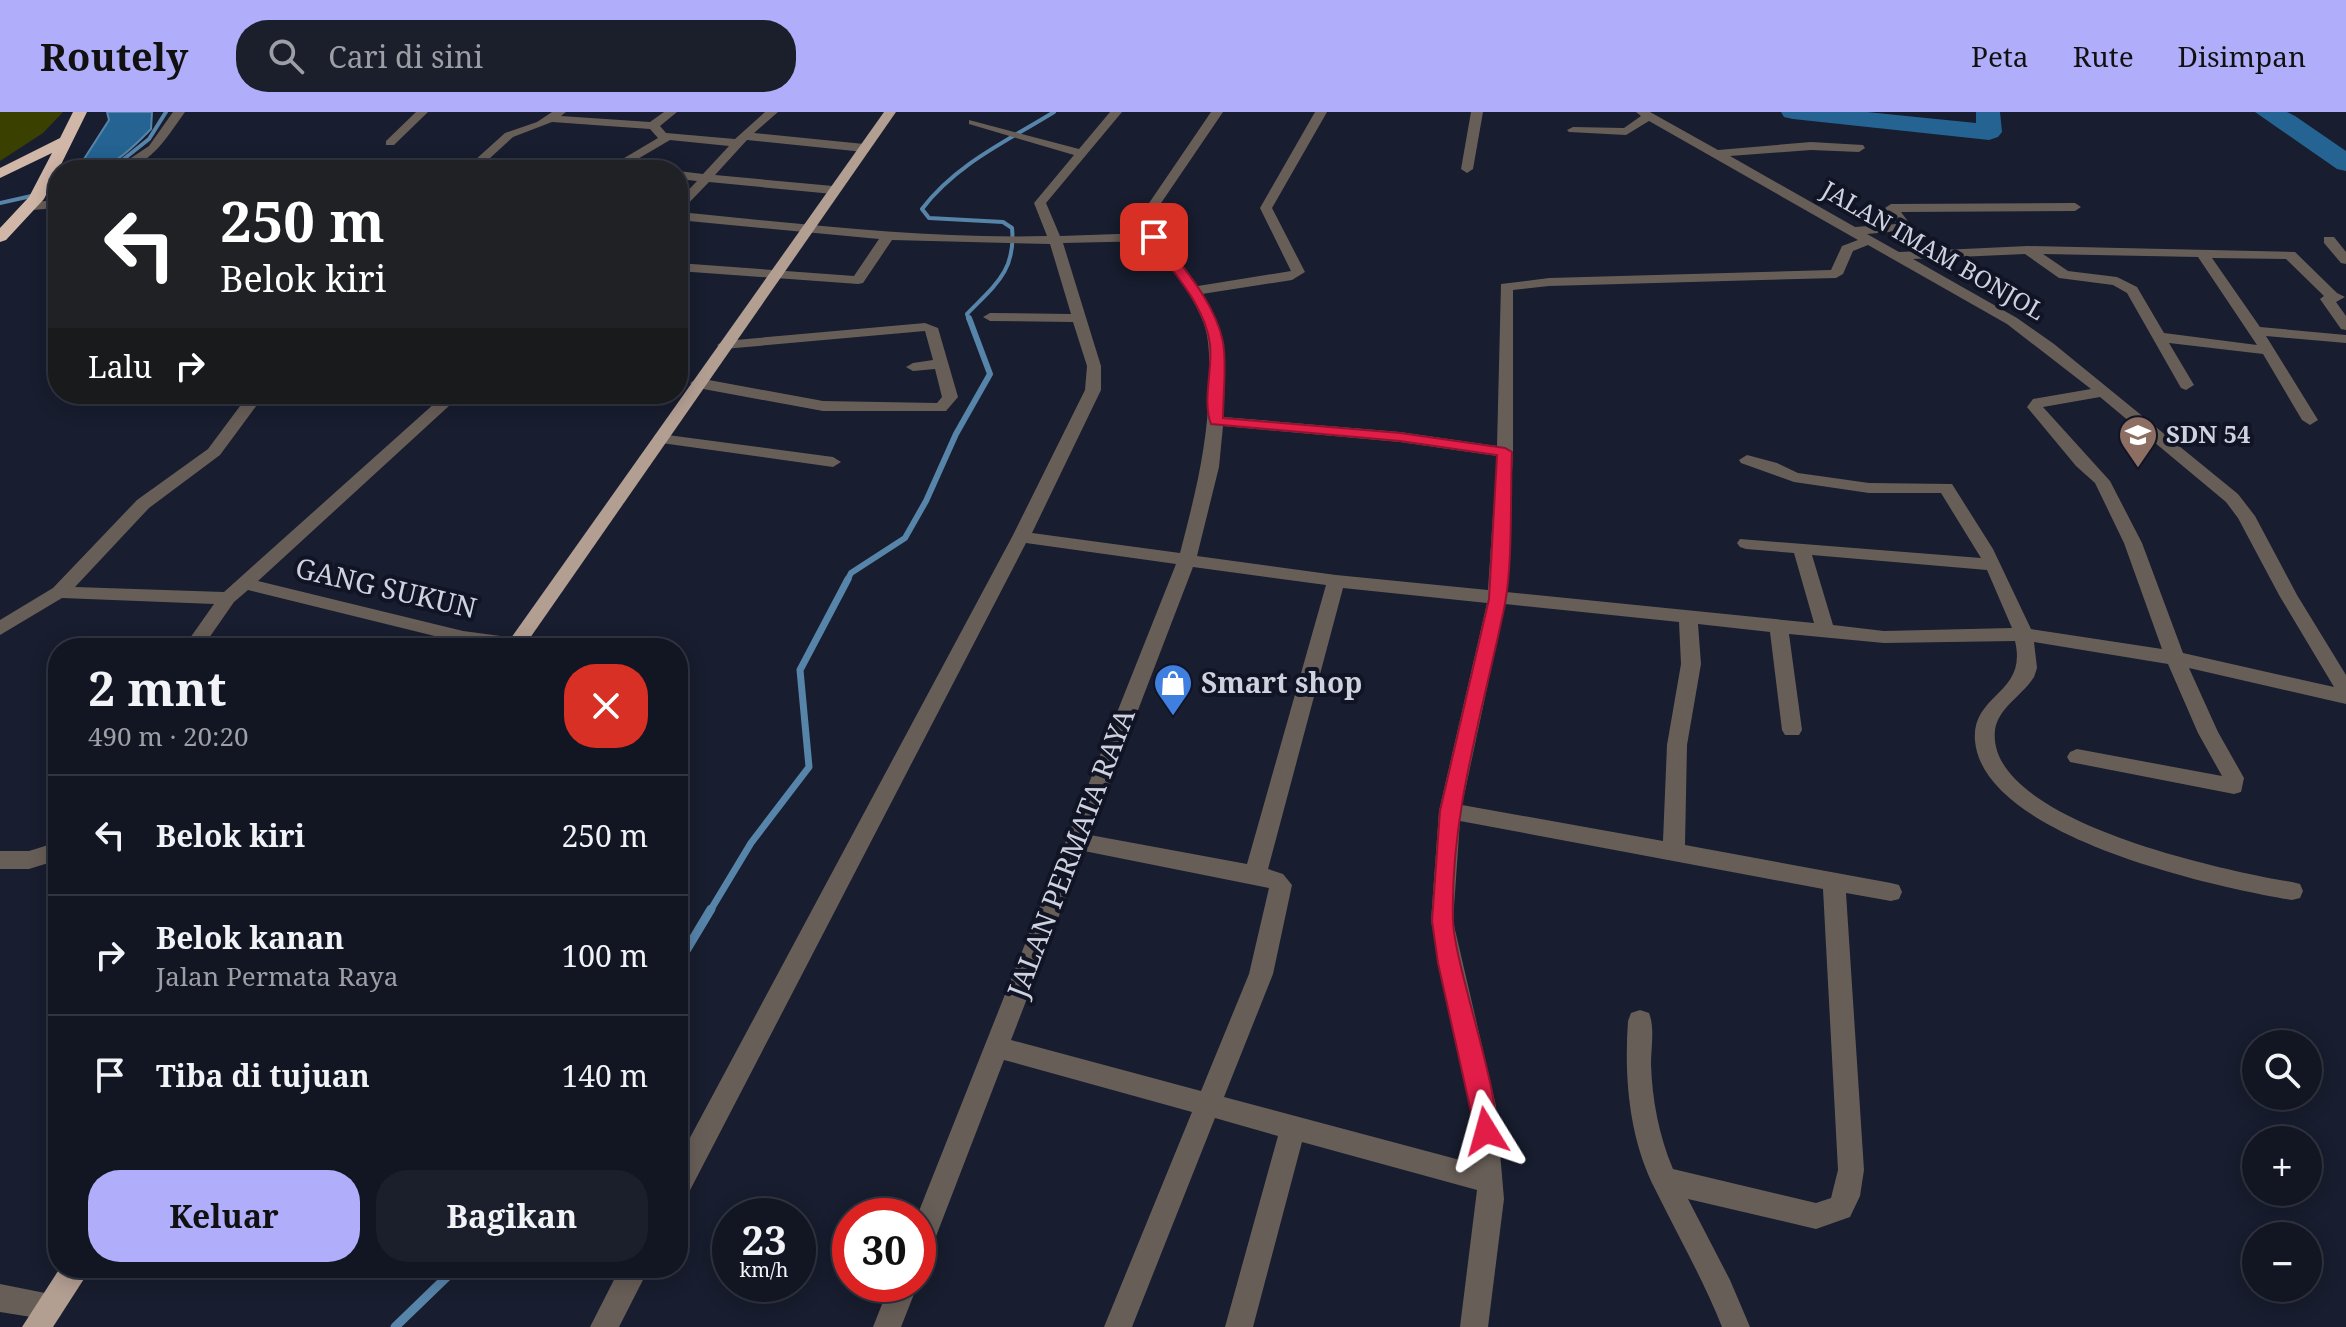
<!DOCTYPE html>
<html lang="id">
<head>
<meta charset="utf-8">
<style>
	:root { --surface:#121623; --page:#1b1f2b; --text:#f1f3f6; --muted:#9c9fa6; --line:#313541; --accent:#b0aefa }
	body { margin:0; font-family:"Noto Serif",serif; background:var(--page); color:var(--text); height:100vh; display:flex; flex-direction:column; font-size:30px; white-space:nowrap }
	* { box-sizing:border-box; margin:0 }
	p { font-size:26px; color:var(--muted) }
	.icon { flex:none; width:44px; height:44px; fill:none; stroke:currentColor; stroke-width:2; stroke-linecap:round; stroke-linejoin:round }
	.map { position:relative; flex:1; overflow:hidden }
	.panel { position:absolute; left:48px; top:526px; width:640px; height:640px; display:flex; flex-direction:column; background:var(--surface); border-radius:32px; box-shadow:0 4px 20px #0003,0 0 0 2px var(--line) }
	.panel>* { flex:none }
	.banner { position:absolute; left:48px; top:48px; width:640px; height:244px; border-radius:32px; box-shadow:0 4px 20px #0003,0 0 0 2px var(--line); background:#202124; color:#fff; overflow:hidden }
	.tools { position:absolute; left:2242px; top:918px; display:grid; gap:16px }
	.tools a { display:grid; place-items:center; width:80px; height:80px; border-radius:50%; background:var(--surface); box-shadow:0 4px 20px #0003,0 0 0 2px var(--line); font-size:40px }
	.speed { position:absolute; left:712px; top:1086px; display:flex; gap:16px; font-size:40px; font-weight:700; text-align:center }
	.speed>* { display:grid; place-content:center; width:104px; height:104px; border-radius:50%; background:var(--surface); box-shadow:0 4px 20px #0003,0 0 0 2px var(--line); line-height:1 }
	.speed small { font-size:20px; font-weight:400 }
	.speed .limit { border:12px solid #d22; background:#fff; color:#111 }
	.pin { position:absolute; display:grid; place-items:center; width:68px; height:68px; color:#fff; margin:-34px; border-radius:16px; box-shadow:0 4px 12px #0006 }
	.me { position:absolute; width:88px; margin:-44px; rotate:352deg; stroke-linejoin:round; filter:drop-shadow(0 0 6px #0008) }
	.turn { display:flex; align-items:center; gap:28px; height:168px; padding:0 40px; font-size:36px }
	.turn .icon { width:104px; height:104px; stroke-width:2.5 }
	.turn b { display:block; font-size:56px; line-height:68px }
	.then { display:flex; align-items:center; height:76px; padding:0 40px; background:#0003; gap:16px; font-size:30px }
	.round { display:grid; place-items:center; flex:none; width:84px; height:84px; border-radius:32px; background:var(--page) }
	.head { display:flex; align-items:center; justify-content:space-between; height:136px; padding:0 40px }
	h1 { font-size:48px; font-weight:700; line-height:60px }
	.cta { display:flex; gap:16px; margin-top:auto; padding:16px 40px }
	.cta a { flex:1; height:92px; border-radius:32px; background:var(--accent); color:#111; font-size:32px; font-weight:700; line-height:92px; text-align:center }
	.cta a+a { background:var(--page); color:var(--text) }
	ul { padding:0; list-style:none }
	li { display:flex; align-items:center; gap:24px; height:120px; padding:0 40px; border-top:2px solid var(--line) }
	li div { flex:1 }
	li b { display:block; font-size:30px }
	li em { font-style:normal }
	header { display:flex; align-items:center; gap:48px; box-sizing:border-box; height:112px; padding:0 40px; background:var(--accent); color:#111 }
	header strong { font-size:38px }
	nav { display:flex; gap:44px; margin-inline-start:auto; font-size:28px }
	.search { width:560px; height:72px; background:var(--page); display:flex; align-items:center; gap:20px; box-sizing:border-box; padding:0 28px; border-radius:32px; color:var(--muted); font-size:30px }
	.map>svg:first-child { display:block }
	.green { fill:#3a4100 }
	.water { fill:#246392; stroke:#5784a9; stroke-width:2 }
	.lines { fill:none; stroke-linecap:round; stroke-linejoin:round }
	.stream-far3 { stroke:#5784a9; stroke-width:4 }
	.stream-far2 { stroke:#5784a9; stroke-width:6 }
	.stream-far1 { stroke:#5784a9; stroke-width:7 }
	.stream { stroke:#5784a9; stroke-width:9 }
	.river { fill:#246392; fill-rule:evenodd }
	.minor { fill:#685e58; fill-rule:evenodd }
	.major { fill:#b39e92; fill-rule:evenodd }
	.highway { fill:#d1b7a8; fill-rule:evenodd }
	.route { fill:#e11d48; stroke:#92132f; stroke-width:2 }
	.labels { text-anchor:middle; stroke-width:8; stroke-linejoin:round; paint-order:stroke }
	.far-street-label { font-size:24px; fill:#ced2de; stroke:#101425 }
	.far-poi-label { font-size:24px; font-weight:bold; fill:#ced2de; stroke:#101425; text-anchor:start }
	.street-label { font-size:28px; fill:#ced2de; stroke:#101425 }
	.poi-label { font-size:28px; font-weight:bold; fill:#ced2de; stroke:#101425; text-anchor:start }
</style>
</head>
<body>
<header>
<strong>Routely</strong>
<div class="search"><svg class="icon" aria-label="search" viewBox="0 0 24 24"><circle cx="10" cy="10" r="6"/><path d="M15 15l6 6"/></svg>Cari di sini</div>
<nav><a>Peta</a><a>Rute</a><a>Disimpan</a></nav>
</header>
<div class="map">
<svg width="2346" height="1215" viewBox="0 0 2346 1215">
	<rect width="100%" height="100%" fill="#181d2f"/>
	<!-- green -->
	<polygon class="green" points="0,0 63,0 43,21 0,49"/>
	<!-- water -->
	<path class="water" d="M107,0H152L151,17C127,41 112,58 77,58L109,8Z"/>
	<g class="lines">
		<!-- stream-far3 -->
		<g class="stream-far3">
			<polyline points="110,58 149,27 166,0"/>
			<polyline points="0,91 58,78"/>
			<path d="M969,208L967,202C995,173 1016,159 1012,116L1003,110L929,106L922,97C956,52 1007,29 1054,0"/>
		</g>
		<!-- stream-far2 -->
		<polyline class="stream-far2" points="847,469 851,461 905,426 926,389 956,322 990,262 969,206"/>
		<!-- stream-far1 -->
		<polyline class="stream-far1" points="710,799 751,731 809,655 800,558 848,467"/>
		<!-- stream -->
		<g class="stream">
			<polyline points="678,852 711,797"/>
			<polyline points="395,1215 456,1156"/>
		</g>
		<!-- river -->
		<g class="river">
			<polygon points="1781,0 1867,0 1976,11 1976,0 2000,0 2002,20 1998,25 1989,28 1793,7 1784,5"/>
			<polygon points="2255,0 2287,0 2295,4 2346,39 2346,59 2337,57"/>
		</g>
		<!-- minor -->
		<g class="minor">
			<path d="M173,0H185C166,26 149,58 113,58L149,34Z"/>
			<polygon points="416,0 428,0 394,33 386,33 386,29"/>
			<path d="M552,0H566L561,4L650,10L664,0H677L660,14L666,21L735,27L765,0H778L754,21L864,32L870,36L864,40L747,28L715,63L833,74L839,78L833,82L709,70L680,100C802,112 924,127 1047,124L1034,91L1074,43L969,12V8L1079,37L1110,0H1122L1046,91L1060,124L1147,121L1143,115L1145,97L1211,0H1223L1157,97L1155,115L1198,174L1291,159L1260,96L1315,0H1327L1272,96L1305,160L1292,168L1202,182C1229,230 1224,252 1224,305L1400,320L1497,334L1501,172L1549,166L1831,158L1842,134L1858,128L1649,9L1626,23L1569,20L1567,18L1573,15L1624,16L1641,4L1636,0H1650L1718,38L1811,30L1863,33L1865,36L1859,40L1811,38L1730,44L1855,115L1897,112L1885,96L1891,92L2075,91L2081,95L2075,99L1901,100L1912,115L1911,118L1867,122L1899,140L2028,134L2295,140L2337,181L2345,185L2336,190L2346,204V218L2341,217L2320,187L2324,184L2286,147L2212,146L2260,215L2346,223V231L2266,224L2318,308L2310,313L2302,308L2263,242L2169,231L2194,273L2186,278L2181,276L2127,181L2113,173L2059,166L2025,142L1913,147L2017,206L2054,232L2238,382L2255,404L2297,483L2346,563V592L2189,556L2218,620L2244,666L2241,680L2234,682L2070,650L2067,645L2070,640L2077,637L2222,664L2198,621L2168,552L2034,530L2037,556L2034,565C2023,583 1998,596 1995,618C1985,709 2227,759 2292,770L2300,772L2303,779L2300,786L2292,788C2215,775 1984,725 1975,629C1971,581 2028,583 2015,529L1884,531L1789,522L1802,618L1799,623H1785L1782,618L1770,520L1698,512L1701,552L1687,633L1685,733L1891,771L1899,773L1902,780L1899,787L1891,789L1846,781L1864,1058L1860,1084L1850,1105L1816,1117L1688,1087L1730,1168L1750,1215H1722C1703,1167 1677,1122 1655,1077C1629,1026 1624,966 1628,909L1631,901L1640,898L1649,901C1655,916 1651,936 1651,952C1652,987 1659,1024 1673,1057L1816,1091L1831,1086L1838,1058L1823,777L1460,709L1453,809L1496,994L1504,1087L1488,1215H1460L1477,1078L1302,1030L1253,1215H1225L1278,1024L1215,1006L1132,1215H1104L1192,1000L1004,948L928,1145L918,1149L917,1104L1176,452L1026,431L687,1084L678,1088V1048L1012,425L1085,278L1087,254L1073,210L990,209L983,205L990,201L1071,202L1050,132L892,128L863,171L858,172L678,159V151L854,164L879,127L678,108V89L697,69L678,67V59L703,62L729,34L670,28L619,58H604L658,26L650,17L552,10L513,25L477,58H464L505,21L537,10ZM1152,129C1169,154 1190,178 1202,207C1211,228 1209,250 1209,273C1208,333 1195,383 1180,441L1032,421L1101,278V254L1063,131ZM1868,133L2007,212L2091,277L2033,287L2027,295L2076,354L2095,371L2124,431L2162,537L2031,517L1993,437L1952,372L1869,371L1798,361L1777,351L1747,343L1739,348L1741,351L1794,370L1869,381H1941L1981,446L1740,427L1737,431L1740,435L1746,437L1794,441L1814,511L1506,480L1513,340V178L1549,174L1836,166L1843,162L1853,139ZM2043,142L2198,145L2257,233L2164,221L2137,175L2117,165L2068,159ZM2100,285L2226,390L2238,406L2279,483L2334,575L2183,541L2142,431L2110,369L2043,295ZM1223,314L1400,330L1497,344L1488,478L1336,463L1197,444L1219,355ZM1812,443L1987,458L2012,516L1884,519L1833,513ZM1193,455L1326,473L1247,752L1090,723ZM1343,476L1487,491L1439,699L1431,809L1470,994L1475,1052L1224,985L1273,862L1292,773L1283,762L1268,757ZM1505,492L1679,510L1681,552L1667,633L1663,729L1462,693ZM1084,739L1269,776L1249,862L1201,979L1011,928Z"/>
			<polygon points="1471,0 1483,0 1473,57 1467,61 1461,57"/>
			<polygon points="58,88 58,96 32,98 26,94 32,90"/>
			<polygon points="2324,125 2334,125 2346,140 2346,152 2341,151 2324,131"/>
			<polygon points="925,211 938,216 958,285 946,299 823,299 698,276 690,271 698,266 823,289 937,291 942,285 935,257 913,259 906,255 913,251 933,248 925,219 724,237 717,233 724,229"/>
			<polygon points="249,282 265,282 220,343 149,396 75,475 224,480 445,282 462,282 258,469 463,519 515,526 522,528 523,536 463,531 248,478 234,490 202,536 183,536 214,492 62,486 0,523 0,508 53,476 137,388 208,337"/>
			<polygon points="660,322 833,345 841,350 833,355 654,330 654,324"/>
			<polygon points="58,730 58,748 29,757 0,757 0,739 29,739"/>
			<polygon points="620,1156 649,1156 619,1215 590,1215"/>
			<polygon points="0,1172 60,1184 64,1194 60,1204 50,1208 0,1200"/>
			<polygon points="890,1172 918,1172 901,1215 873,1215"/>
		</g>
		<!-- major -->
		<g class="major">
			<polygon points="884,0 896,0 523,536 504,536"/>
			<polygon points="60,1156 91,1156 53,1215 22,1215"/>
		</g>
		<!-- highway -->
		<polygon class="highway" points="73,0 87,0 44,87 6,128 0,130 0,116 29,85 52,41 0,66 0,56 60,26"/>
	</g>
	<!-- route -->
	<path class="route" d="M1150,123H1158C1182,154 1215,190 1223,230C1227,254 1223,282 1223,306L1400,321L1505,336L1512,340C1510,386 1513,448 1505,492C1484,596 1450,700 1453,808C1454,855 1507,997 1494,1027L1486,1030L1477,1027L1438,851L1432,809L1440,699L1489,487L1497,343L1400,329L1211,312C1202,289 1213,257 1210,232C1205,192 1170,157 1148,125Z"/>
	<!-- icons -->
	<defs>
		<symbol id="school-pin" viewBox="-11 -11 22 30"><path d="M0 17L-7.5 6A9.5 9.5 0 1 1 7.5 6Z" fill="#8d6e63" stroke="#101425"/><path d="M0-5L7-2L0 1L-7-2ZM-4 1L0 2.5L4 1V4Q0 6-4 4Z" fill="#fff"/></symbol>
		<symbol id="shop-pin" viewBox="-11 -11 22 30"><path d="M0 17L-7.5 6A9.5 9.5 0 1 1 7.5 6Z" fill="#3f7fe0" stroke="#101425"/><path d="M-5-2.5h2.3a2.7 3.5 0 0 1 5.4 0H5L5.5 6h-11ZM-1.5-2.5h3a1.5 2.3 0 0 0-3 0Z" fill="#fff"/></symbol>
	</defs>
	<g fill-rule="evenodd">
		<use href="#school-pin" x="2116" y="301" width="44" height="60"/>
		<use href="#shop-pin" x="1151" y="549" width="44" height="60"/>
	</g>
	<g class="labels">
		<!-- far-street labels -->
		<g class="far-street-label">
			<text transform="translate(1933 139) rotate(30)" y="8">JALAN IMAM BONJOL</text>
		</g>
		<!-- far-poi labels -->
		<g class="far-poi-label">
			<text x="2166" y="331">SDN 54</text>
		</g>
		<!-- street labels -->
		<g class="street-label">
			<text transform="translate(386 476) rotate(13)" y="10">GANG SUKUN</text>
			<text transform="translate(1071 741) rotate(-69)" y="10">JALAN PERMATA RAYA</text>
		</g>
		<!-- poi labels -->
		<g class="poi-label">
			<text x="1201" y="581">Smart shop</text>
		</g>
	</g>
</svg>
<div class="tools">
<a><svg class="icon" aria-label="search" viewBox="0 0 24 24"><circle cx="10" cy="10" r="6"/><path d="M15 15l6 6"/></svg></a>
<a>+</a>
<a>−</a>
</div>
<div class="speed"><div>23<small>km/h</small></div><div class="limit">30</div></div>
<div class="pin" style="left:1154px;top:125px;background:#d93025"><svg class="icon" aria-label="arrive" viewBox="0 0 24 24"><path d="M6 21V4h12l-3 4 3 4H6"/></svg></div>
<svg class="me" style="left:1486px;top:1019px" viewBox="-20 -20 40 40"><path d="M0-17L14 15 0 8-14 15z" fill="#e11d48" stroke="#fff" stroke-width="4"/></svg>
<div class="banner">
<div class="turn"><svg class="icon" aria-label="left" viewBox="0 0 24 24"><path d="M17 20v-9H6M10 6l-5 5 5 5"/></svg><div><b>250 m</b>Belok kiri</div></div>
<div class="then">Lalu<svg class="icon" aria-label="right" viewBox="0 0 24 24"><path d="M7 20v-9h11M14 6l5 5-5 5"/></svg></div>
</div>
<section class="panel">
<div class="head"><div><h1>2 mnt</h1><p>490 m · 20:20</p></div><a class="round" style="background:#d93025;color:#fff"><svg class="icon" aria-label="close" viewBox="0 0 24 24"><path d="M6 6l12 12M18 6L6 18"/></svg></a></div>
<ul>
<li><svg class="icon" aria-label="left" viewBox="0 0 24 24"><path d="M17 20v-9H6M10 6l-5 5 5 5"/></svg><div><b>Belok kiri</b></div><em>250 m</em></li>
<li><svg class="icon" aria-label="right" viewBox="0 0 24 24"><path d="M7 20v-9h11M14 6l5 5-5 5"/></svg><div><b>Belok kanan</b><p>Jalan Permata Raya</p></div><em>100 m</em></li>
<li><svg class="icon" aria-label="arrive" viewBox="0 0 24 24"><path d="M6 21V4h12l-3 4 3 4H6"/></svg><div><b>Tiba di tujuan</b></div><em>140 m</em></li>
</ul>
<div class="cta"><a>Keluar</a><a>Bagikan</a></div>
</section>
</div>
</body>
</html>
